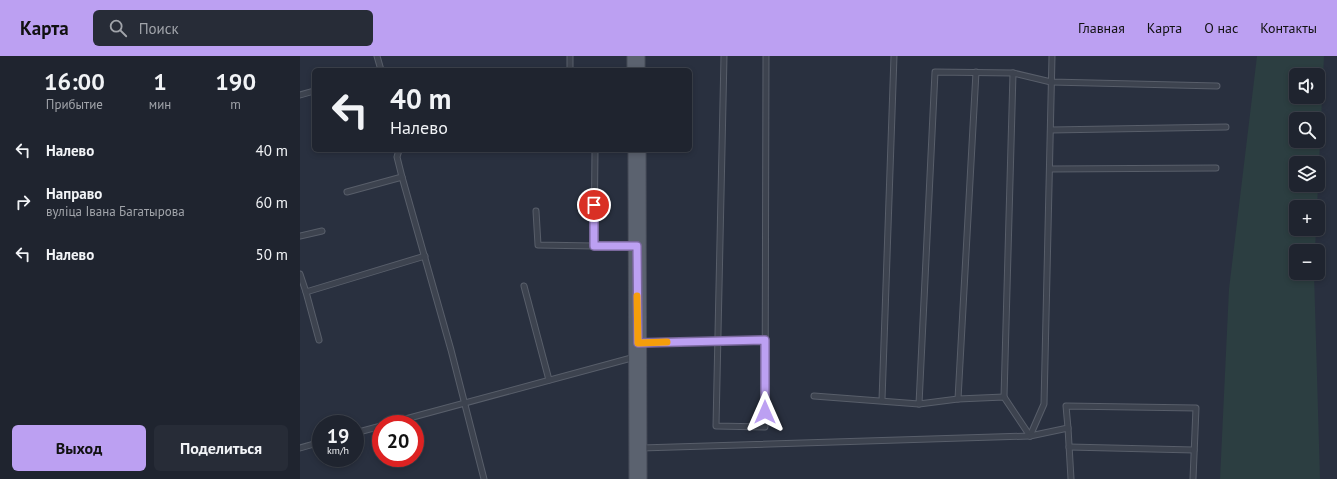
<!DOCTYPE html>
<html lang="ru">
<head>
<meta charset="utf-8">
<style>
	:root { --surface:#1f242f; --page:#272c37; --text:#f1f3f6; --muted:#a1a4aa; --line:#3c414b; --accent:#bca0f2 }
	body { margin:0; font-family:"PT Sans",sans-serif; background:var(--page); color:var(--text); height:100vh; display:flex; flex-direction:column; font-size:15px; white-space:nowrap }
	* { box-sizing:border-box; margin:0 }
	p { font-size:13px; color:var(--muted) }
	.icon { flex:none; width:22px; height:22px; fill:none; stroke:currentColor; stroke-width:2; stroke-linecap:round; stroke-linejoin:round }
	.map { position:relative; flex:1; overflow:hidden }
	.side { display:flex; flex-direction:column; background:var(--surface); width:300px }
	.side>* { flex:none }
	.top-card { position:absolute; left:12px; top:12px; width:380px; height:84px; border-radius:6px; box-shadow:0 2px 6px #0003,0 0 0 1px var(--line); background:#1f242f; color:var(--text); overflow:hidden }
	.controls { position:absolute; left:989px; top:12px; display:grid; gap:8px }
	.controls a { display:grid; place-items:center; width:36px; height:36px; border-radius:6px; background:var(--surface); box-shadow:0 2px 6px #0003,0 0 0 1px var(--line); font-size:20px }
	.speed { position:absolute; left:12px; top:359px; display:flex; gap:8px; font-size:20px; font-weight:700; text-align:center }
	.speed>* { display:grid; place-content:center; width:52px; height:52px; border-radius:50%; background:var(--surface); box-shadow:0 2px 6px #0003,0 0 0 1px var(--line); line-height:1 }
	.speed small { font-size:10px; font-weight:400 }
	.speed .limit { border:6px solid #d22; background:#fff; color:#111 }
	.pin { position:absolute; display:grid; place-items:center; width:34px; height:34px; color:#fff; margin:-17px; border:2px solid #fff; border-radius:50%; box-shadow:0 1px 4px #0007 }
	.me { position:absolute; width:44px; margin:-22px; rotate:0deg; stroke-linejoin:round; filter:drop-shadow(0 0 3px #0008) }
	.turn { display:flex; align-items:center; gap:14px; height:84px; padding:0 12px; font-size:18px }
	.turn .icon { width:52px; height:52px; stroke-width:2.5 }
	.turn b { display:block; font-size:28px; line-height:34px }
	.eta { display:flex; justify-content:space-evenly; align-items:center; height:68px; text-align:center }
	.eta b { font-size:24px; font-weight:700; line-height:28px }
	.primary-button { display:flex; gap:8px; margin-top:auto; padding:8px 12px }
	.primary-button a { flex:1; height:46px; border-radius:6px; background:var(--accent); color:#111; font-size:16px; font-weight:700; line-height:46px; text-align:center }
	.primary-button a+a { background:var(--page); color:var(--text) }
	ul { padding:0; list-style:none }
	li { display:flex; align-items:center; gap:12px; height:52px; padding:0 12px }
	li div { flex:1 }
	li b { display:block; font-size:15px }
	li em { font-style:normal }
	header { display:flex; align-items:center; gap:24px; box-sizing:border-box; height:56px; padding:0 20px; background:var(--accent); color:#111 }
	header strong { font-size:19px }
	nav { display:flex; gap:22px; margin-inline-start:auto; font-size:14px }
	.search { width:280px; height:36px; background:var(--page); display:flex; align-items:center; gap:10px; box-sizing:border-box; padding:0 14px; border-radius:6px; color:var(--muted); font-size:15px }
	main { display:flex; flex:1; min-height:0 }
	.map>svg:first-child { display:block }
	.green { fill:#2c3e41; fill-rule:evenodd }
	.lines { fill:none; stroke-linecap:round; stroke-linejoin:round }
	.service-casing { stroke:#585e6a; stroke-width:7 }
	.primary-casing { stroke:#474c59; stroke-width:19 }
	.service { stroke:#3d434f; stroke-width:5 }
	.primary { stroke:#5b626f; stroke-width:17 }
	.route-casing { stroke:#7a689d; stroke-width:10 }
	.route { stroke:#bca0f2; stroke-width:7 }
	.slow { stroke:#f59e0b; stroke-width:7 }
</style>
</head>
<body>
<header>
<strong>Карта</strong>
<div class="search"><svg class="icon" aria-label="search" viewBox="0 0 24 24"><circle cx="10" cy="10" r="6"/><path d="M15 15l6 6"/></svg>Поиск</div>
<nav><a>Главная</a><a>Карта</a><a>О нас</a><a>Контакты</a></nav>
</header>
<main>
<section class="side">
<div class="eta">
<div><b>16:00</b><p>Прибытие</p></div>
<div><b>1</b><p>мин</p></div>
<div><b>190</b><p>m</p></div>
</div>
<ul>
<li><svg class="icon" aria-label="left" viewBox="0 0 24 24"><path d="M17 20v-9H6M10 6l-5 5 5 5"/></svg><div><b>Налево</b></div><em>40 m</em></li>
<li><svg class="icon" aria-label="right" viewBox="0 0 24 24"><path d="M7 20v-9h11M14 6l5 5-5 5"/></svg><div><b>Направо</b><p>вуліца Івана Багатырова</p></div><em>60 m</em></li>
<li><svg class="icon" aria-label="left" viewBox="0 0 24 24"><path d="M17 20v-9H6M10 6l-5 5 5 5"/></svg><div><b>Налево</b></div><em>50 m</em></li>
</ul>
<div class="primary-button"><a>Выход</a><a>Поделиться</a></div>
</section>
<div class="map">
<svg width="1037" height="423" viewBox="0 0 1037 423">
	<rect width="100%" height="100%" fill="#29303f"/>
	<!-- green -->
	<path class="green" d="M957,0H1024L1017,151H996V173H1016L1015,195H996V217H1014L1020,423H920L929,233ZM996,19H1018V41H996ZM996,63H1018V85H996ZM996,107H1018V129H996Z"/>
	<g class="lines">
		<defs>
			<g id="service">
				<polyline points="77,0 81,14"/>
				<polyline points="424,0 416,370 465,371 466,0"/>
				<polyline points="270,14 270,0"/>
				<polyline points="0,39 14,35"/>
				<polyline points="751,74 926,71"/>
				<polyline points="99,94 97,101 102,121 151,294 184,423"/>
				<polyline points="295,94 294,190 334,190"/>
				<polyline points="750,113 916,112"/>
				<polyline points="47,136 102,121"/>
				<polyline points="236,155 238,189 294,190"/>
				<polyline points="0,180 22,175"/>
				<polyline points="0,218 6,236 125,200"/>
				<polyline points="224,230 249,324"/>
				<polyline points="6,236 19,284"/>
				<polyline points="341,287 465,284"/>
				<polyline points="514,340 619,348 658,343 704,341 730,380"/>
				<polyline points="704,341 713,17"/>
				<polyline points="658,343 676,16"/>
				<polyline points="582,344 594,0"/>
				<polyline points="619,348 635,16 713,17 751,26 917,30"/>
				<polyline points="87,368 335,301"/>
				<polyline points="768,372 771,423"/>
				<polyline points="55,377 81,370"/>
				<polyline points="730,380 744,348 752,0"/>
				<polyline points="769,391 894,394"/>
				<polyline points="0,392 21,386"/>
				<polyline points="341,392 730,380 768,372 766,350 896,352 893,423"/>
			</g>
			<g id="primary">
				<polyline points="336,0 336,14"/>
				<polyline points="337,94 338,423"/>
			</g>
		</defs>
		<!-- service casing -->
		<use href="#service" class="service-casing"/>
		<!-- primary casing -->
		<use href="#primary" class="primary-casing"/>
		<!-- service -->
		<use href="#service" class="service"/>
		<!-- primary -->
		<use href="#primary" class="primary"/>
	</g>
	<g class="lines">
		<defs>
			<polyline id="route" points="294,149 294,190 337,190 338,287 465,284 465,356"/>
		</defs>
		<!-- route casing -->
		<use href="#route" class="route-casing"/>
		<!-- route -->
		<use href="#route" class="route"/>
		<!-- slow -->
		<polyline class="slow" points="337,240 338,287 367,286"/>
	</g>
</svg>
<div class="controls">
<a><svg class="icon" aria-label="sound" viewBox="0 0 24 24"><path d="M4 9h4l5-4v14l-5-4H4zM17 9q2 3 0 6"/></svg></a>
<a><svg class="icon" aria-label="search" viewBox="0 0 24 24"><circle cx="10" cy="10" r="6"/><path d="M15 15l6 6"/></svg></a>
<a><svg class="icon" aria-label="layers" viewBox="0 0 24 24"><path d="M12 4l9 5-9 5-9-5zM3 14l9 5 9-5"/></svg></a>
<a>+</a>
<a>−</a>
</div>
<div class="speed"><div>19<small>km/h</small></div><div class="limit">20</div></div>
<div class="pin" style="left:294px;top:149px;background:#d93025"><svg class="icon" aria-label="arrive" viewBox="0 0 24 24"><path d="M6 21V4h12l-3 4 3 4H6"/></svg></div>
<svg class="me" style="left:465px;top:356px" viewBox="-20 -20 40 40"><path d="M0-17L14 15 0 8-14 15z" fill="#bca0f2" stroke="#fff" stroke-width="4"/></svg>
<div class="top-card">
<div class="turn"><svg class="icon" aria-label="left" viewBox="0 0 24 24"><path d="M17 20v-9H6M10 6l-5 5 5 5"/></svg><div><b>40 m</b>Налево</div></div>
</div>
</div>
</main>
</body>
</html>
